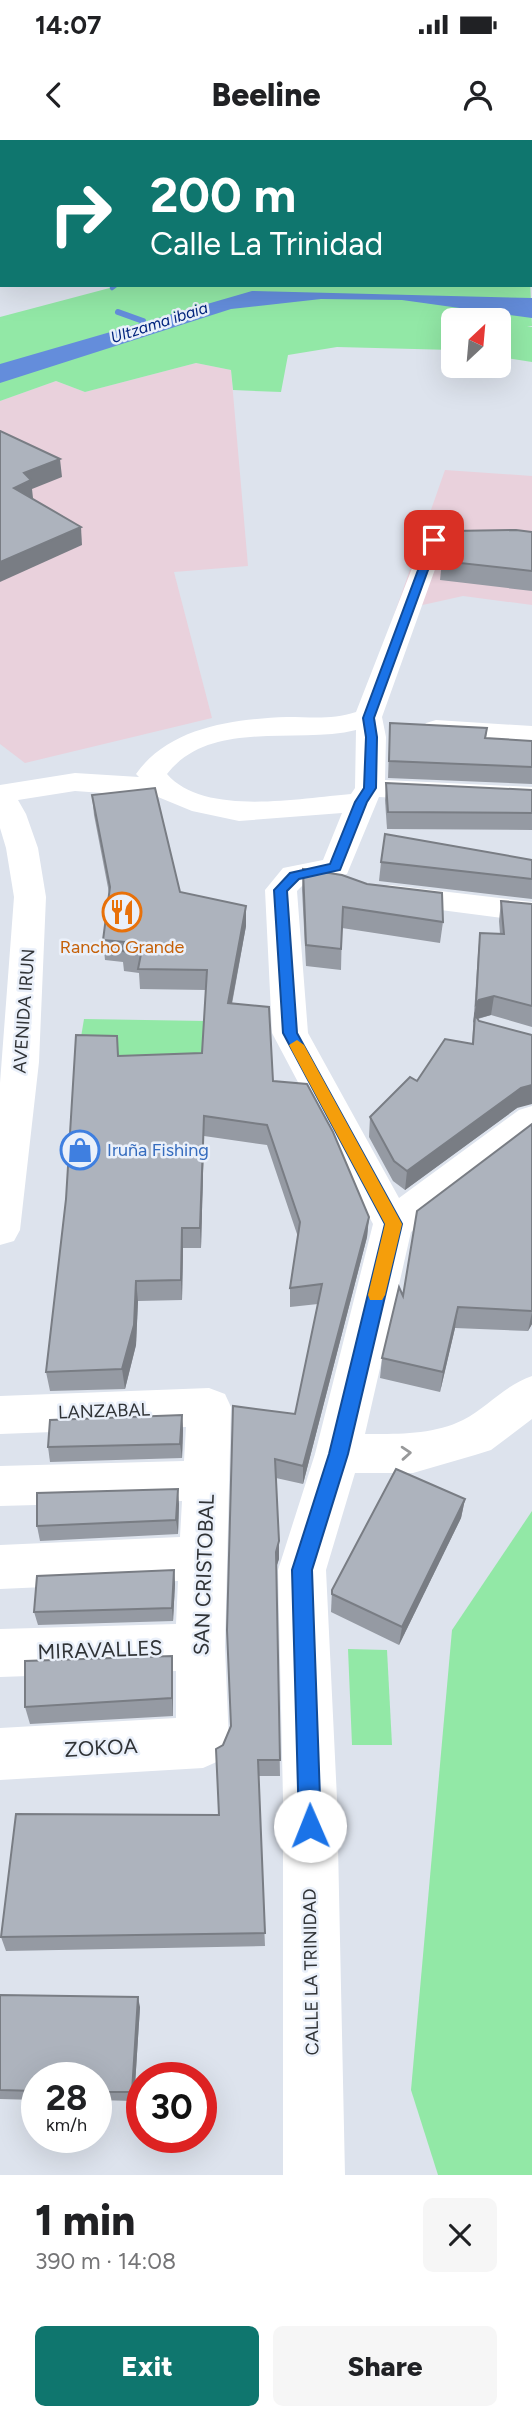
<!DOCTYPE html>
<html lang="en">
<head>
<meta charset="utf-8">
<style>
	:root { --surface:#fff; --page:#f6f6f6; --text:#202124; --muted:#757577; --accent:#0f766e }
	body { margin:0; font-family:Figtree,sans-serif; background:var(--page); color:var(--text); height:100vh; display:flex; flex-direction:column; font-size:26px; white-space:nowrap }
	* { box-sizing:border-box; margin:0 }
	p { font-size:23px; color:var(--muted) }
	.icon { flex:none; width:38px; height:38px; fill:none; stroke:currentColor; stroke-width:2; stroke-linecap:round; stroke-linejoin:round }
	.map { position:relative; height:2035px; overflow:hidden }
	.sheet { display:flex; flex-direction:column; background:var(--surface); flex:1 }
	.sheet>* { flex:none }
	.top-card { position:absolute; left:0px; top:0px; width:532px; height:147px; box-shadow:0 7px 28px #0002; background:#0f766e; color:#fff; overflow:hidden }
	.needle { width:46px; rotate:26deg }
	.controls { position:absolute; left:441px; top:168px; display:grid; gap:14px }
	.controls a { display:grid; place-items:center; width:70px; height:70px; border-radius:10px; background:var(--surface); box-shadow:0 7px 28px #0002; font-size:35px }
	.speed { position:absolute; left:21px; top:1922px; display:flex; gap:14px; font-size:35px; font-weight:700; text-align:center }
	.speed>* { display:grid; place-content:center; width:91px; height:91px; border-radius:50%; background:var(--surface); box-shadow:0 7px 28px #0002; line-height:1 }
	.speed small { font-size:18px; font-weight:400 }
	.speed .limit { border:10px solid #d22; background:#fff; color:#111 }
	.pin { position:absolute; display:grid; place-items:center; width:60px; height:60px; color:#fff; margin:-30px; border-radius:14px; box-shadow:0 4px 10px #0006 }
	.me { position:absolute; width:77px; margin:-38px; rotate:359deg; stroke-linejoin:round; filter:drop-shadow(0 0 5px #0008) }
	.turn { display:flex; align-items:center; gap:24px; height:147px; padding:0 35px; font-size:32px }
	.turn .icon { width:91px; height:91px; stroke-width:2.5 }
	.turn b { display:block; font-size:49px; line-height:60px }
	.round { display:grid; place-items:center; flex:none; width:74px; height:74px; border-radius:10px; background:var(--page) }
	.overview { display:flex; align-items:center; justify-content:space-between; height:119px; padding:0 35px }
	h1 { font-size:42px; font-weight:800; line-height:52px }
	.button { display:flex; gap:14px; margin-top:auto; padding:14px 35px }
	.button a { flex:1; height:80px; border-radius:10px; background:var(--accent); color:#fff; font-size:28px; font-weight:800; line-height:80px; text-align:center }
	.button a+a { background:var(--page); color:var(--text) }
	.status { display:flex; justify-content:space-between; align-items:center; height:49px; padding:0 35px; background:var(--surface); direction:ltr }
	.status svg { height:19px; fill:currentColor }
	header { display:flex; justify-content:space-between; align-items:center; height:91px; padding:0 35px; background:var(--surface); font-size:32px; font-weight:800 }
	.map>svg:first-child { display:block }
	.industrial { fill:#e9d1dc }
	.green { fill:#92e8a6 }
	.water { fill:#648ddb }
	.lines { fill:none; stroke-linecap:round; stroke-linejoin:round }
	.stream-far1 { stroke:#648ddb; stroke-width:4.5 }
	.stream { stroke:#648ddb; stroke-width:6 }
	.minor { fill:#fff; fill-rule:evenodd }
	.wall { fill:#959aa3 }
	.shaded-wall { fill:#797d84 }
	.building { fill:#adb3bd; stroke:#797d84; stroke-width:2 }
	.oneway { stroke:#98999a }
	.route { fill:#1a73e8; stroke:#114b97; stroke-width:2 }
	.slow { fill:#f59e0b }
	.labels { text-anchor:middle; stroke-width:5; stroke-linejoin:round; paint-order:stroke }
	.far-water-label { font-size:16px; font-style:italic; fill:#00237d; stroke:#eaf0fa }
	.food-label { font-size:18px; fill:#c56008; stroke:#eaf0fa }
	.street-label { font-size:18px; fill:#303336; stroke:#eaf0fa }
	.shop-label { font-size:18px; fill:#366cbe; stroke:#eaf0fa; text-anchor:start }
	.near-street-label { font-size:21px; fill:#303336; stroke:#eaf0fa }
</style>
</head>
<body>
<div class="status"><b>14:07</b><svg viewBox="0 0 49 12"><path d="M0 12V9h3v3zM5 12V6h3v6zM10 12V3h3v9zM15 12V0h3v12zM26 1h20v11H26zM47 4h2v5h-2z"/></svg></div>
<header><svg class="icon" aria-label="back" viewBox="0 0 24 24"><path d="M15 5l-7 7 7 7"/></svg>Beeline<svg class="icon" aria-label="person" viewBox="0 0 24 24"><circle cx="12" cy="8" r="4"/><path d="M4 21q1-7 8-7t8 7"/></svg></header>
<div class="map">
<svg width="532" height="2035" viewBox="0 0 532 2035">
	<rect width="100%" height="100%" fill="#dde3ed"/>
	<!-- industrial -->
	<g class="industrial">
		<polygon points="196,223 231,230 248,426 174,432 212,578 25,623 0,604 0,261 56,241 85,252"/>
		<polygon points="445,330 532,336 532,465 463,456 418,466 363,563"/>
	</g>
	<!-- green -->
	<g class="green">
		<polygon points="530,139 532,186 527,186 532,187 532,222 499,217 499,180 453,180 453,210 337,207 288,215 281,252 233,250 231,230 196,223 85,252 56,241 0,261 0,177 121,145 530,145"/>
		<polygon points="84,879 206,881 204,917 78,915"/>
		<polygon points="532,1371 532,2035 438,2035 411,1950 452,1490"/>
		<polygon points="348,1509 387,1510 392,1605 352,1605"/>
	</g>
	<!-- water -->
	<polygon class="water" points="252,151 532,158 532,178 402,160 321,159 231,169 0,243 0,224"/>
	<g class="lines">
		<!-- stream-far1 -->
		<polyline class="stream-far1" points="112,148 116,145"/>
		<!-- stream -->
		<polyline class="stream" points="118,172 143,181"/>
		<!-- minor -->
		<g class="minor">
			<path d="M532,392V406L443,407L382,577L386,597L385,640L532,647V665L379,657L347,734L305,743L297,751L308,893L399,1058L519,970L532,966V999L411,1092L365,1294C397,1294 433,1295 463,1280C488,1267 505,1245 532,1236V1279L491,1310L475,1315L413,1333H355L326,1430L337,1659L345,2035H283V1659L278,1430L315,1314L373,1084L272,893L265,750L283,728L323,720L342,673L239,681L192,671L158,657L75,651L18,660L26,674L38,708L46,757L39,922L20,1090L14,1101L0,1105V943L14,757L6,708L0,688V645L75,633L139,637L136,634C169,587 233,579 287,577C311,577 332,580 356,572L425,395ZM356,590L355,648L351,654C300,658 204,677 167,634C211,578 296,605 356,590Z"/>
			<polygon points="436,580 532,586 532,604 426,595 422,589 426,583"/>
			<polygon points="390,745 532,762 532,782 379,762 374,755 379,748"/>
			<polygon points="209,1248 225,1254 231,1267 225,1507 229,1602 221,1620 203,1628 0,1640 0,1588 176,1578 176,1531 0,1537 0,1489 176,1484 178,1441 0,1449 0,1405 180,1397 182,1361 0,1366 0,1326 184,1321 186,1287 0,1294 0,1256"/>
		</g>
	</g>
	<!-- wall -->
	<g class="wall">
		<polygon points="532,392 532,451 440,440 442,421"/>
		<polygon points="390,583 487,588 486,598 532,601 532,644 388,638"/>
		<polygon points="386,643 532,650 532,690 387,689 385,660"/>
		<polygon points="92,655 180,752 246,766 246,786 232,864 273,941 369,1077 367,1097 303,1344 276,1338 279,1419 276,1428 280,1636 258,1636 265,1806 6,1811 1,1797 219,1675 223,1605 231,1586 233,1266 295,1274 318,1164 290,1167 290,1148 298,1097 267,1005 204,996 201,1108 183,1108 182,1160 138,1161 136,1205 125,1249 50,1251 46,1232 119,916 202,913 206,850 140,849 139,833 124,831 123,822 105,820 103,800 109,753 94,675"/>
		<polygon points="532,720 532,759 379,741 381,722"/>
		<polygon points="303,729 443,782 440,803 342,788 341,830 306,826 302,750"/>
		<polygon points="501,761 532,764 532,887 491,875 478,879 517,968 405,1050 393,1041 369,997 370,977 417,941 472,904 478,813 480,793 500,794 499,781"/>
		<polygon points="532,984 532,1184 528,1191 455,1188 440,1252 380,1238 382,1218 403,1156"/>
		<polygon points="182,1275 183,1290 182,1318 50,1322 48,1307"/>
		<polygon points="465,1359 461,1378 399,1505 331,1472 332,1450"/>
		<polygon points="179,1364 178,1394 40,1401 37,1386"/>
		<polygon points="174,1430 175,1444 173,1481 38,1485 34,1472"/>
		<polygon points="172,1516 173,1534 173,1576 30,1584 25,1567"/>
		<polygon points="0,1855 140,1867 134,1961 96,1960 96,1937 37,1937 37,1960 0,1959"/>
	</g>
	<!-- shaded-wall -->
	<g class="shaded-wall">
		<polygon points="60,319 62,337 32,349 33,358 16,367 14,348 24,333"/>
		<polygon points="81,387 82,405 0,442 0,422"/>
		<polygon points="246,766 246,786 228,883 228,863"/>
		<polygon points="494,856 491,875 476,879 473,883 476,864 479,860"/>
		<polygon points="532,945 532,964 517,968 405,1050 407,1031 521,948"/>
		<polygon points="204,976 204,996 201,1108 200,1088"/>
		<polygon points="369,1077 367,1097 303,1344 303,1326"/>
		<polygon points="182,1088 183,1108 182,1160 181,1140"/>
		<polygon points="136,1141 138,1161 136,1205 125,1249 122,1229"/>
		<polygon points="458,1167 455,1188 440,1252 443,1232"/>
		<polygon points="532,1172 532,1184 528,1191"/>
		<polygon points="182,1275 183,1290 182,1318 180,1304"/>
		<polygon points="178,1349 179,1364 178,1394 176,1380"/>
		<polygon points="465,1359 461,1378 399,1505 402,1487"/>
		<polygon points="279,1401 279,1419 275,1430 276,1412"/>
		<polygon points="174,1430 175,1444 173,1481 172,1468"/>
		<polygon points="172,1516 173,1534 173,1576 172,1558"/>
		<polygon points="138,1857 140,1867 134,1961 132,1952"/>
	</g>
	<!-- building -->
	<g class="building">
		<polygon points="0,291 60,319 24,333 31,340 14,348 81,387 0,422"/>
		<polygon points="516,390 532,392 532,431 442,421 452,391"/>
		<polygon points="390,583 487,588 485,598 532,601 532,627 389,621"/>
		<polygon points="386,643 532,650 532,673 388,672"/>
		<polygon points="155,648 180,752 246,766 228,863 269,867 273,941 307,944 333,992 369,1077 303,1326 275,1319 279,1401 276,1412 280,1620 258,1620 265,1793 1,1797 16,1674 219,1675 216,1609 223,1605 231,1586 227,1490 233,1266 295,1274 322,1144 290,1148 300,1082 267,985 204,976 200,1088 182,1088 181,1140 136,1141 134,1185 122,1229 46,1232 66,1059 76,895 117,896 118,916 202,913 207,830 138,829 141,814 122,811 124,802 103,800 110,747 92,655"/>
		<polygon points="385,694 532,720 532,739 381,722"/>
		<polygon points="303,729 342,735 367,744 442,753 443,782 343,767 341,809 306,805"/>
		<polygon points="501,761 532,764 532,866 494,856 479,860 476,864 480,793 504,794"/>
		<polygon points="475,875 479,881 532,895 532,945 521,948 407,1031 394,1021 370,977 410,937 417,941 445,899 473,904"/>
		<polygon points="532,984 532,1171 458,1167 443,1232 382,1218 399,1147 403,1156 417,1071"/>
		<polygon points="182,1275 180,1304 48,1307 50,1280"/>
		<polygon points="396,1329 465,1359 402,1487 332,1454 332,1450"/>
		<polygon points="178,1349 176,1380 37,1386 37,1353"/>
		<polygon points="174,1430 172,1468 34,1472 37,1436"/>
		<polygon points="172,1516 172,1558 25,1567 25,1521"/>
		<polygon points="0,1855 138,1857 132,1952 96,1952 96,1937 37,1937 37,1951 0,1950"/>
	</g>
	<!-- one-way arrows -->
	<defs><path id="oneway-chevron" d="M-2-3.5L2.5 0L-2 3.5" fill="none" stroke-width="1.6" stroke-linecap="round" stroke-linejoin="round" transform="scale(1.75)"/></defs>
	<use class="oneway" href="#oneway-chevron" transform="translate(406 1313) rotate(-4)"/>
	<!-- route -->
	<polygon class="route" points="430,398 439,400 374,578 377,597 376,648 367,662 340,730 299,739 287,751 297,893 402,1084 348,1314 312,1430 321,1686 318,1694 310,1697 302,1694 299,1686 292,1430 329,1314 385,1084 283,893 274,750 290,733 330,724 355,662 364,648 366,597 363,578"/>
	<!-- slow -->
	<polygon class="slow" points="297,900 304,905 402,1084 385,1155 382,1160 370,1160 368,1155 385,1084 289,905"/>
	<!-- icons -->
	<defs>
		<symbol id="restaurant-ring" viewBox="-11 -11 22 22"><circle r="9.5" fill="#eaf0fa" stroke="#e8710a" stroke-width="1.5"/><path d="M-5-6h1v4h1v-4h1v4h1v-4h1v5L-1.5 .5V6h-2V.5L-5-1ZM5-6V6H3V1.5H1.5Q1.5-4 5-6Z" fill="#e8710a"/></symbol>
		<symbol id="shop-ring" viewBox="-11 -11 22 22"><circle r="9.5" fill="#eaf0fa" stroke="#3f7fe0" stroke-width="1.5"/><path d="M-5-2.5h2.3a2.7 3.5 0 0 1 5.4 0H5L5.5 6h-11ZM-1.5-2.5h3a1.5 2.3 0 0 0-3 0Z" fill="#3f7fe0"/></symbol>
	</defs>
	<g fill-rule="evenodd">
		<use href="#restaurant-ring" x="100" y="750" width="44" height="44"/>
		<use href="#shop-ring" x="58" y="988" width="44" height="44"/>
	</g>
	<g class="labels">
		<!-- far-water labels -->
		<g class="far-water-label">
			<text transform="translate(159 182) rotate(-18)" y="6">Ultzama ibaia</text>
		</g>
		<!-- food labels -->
		<g class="food-label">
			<text x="122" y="813">Rancho Grande</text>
		</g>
		<!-- street labels -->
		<g class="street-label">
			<text transform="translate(24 871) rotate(-86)" y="6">AVENIDA IRUN</text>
			<text transform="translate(104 1271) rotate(-2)" y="6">LANZABAL</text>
			<text transform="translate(311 1832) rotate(-91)" y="6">CALLE LA TRINIDAD</text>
		</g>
		<!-- shop labels -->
		<g class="shop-label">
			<text x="107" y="1016">Iruña Fishing</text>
		</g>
		<!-- near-street labels -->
		<g class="near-street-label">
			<text transform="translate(204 1435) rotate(-88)" y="7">SAN CRISTOBAL</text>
			<text transform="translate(100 1510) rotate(-2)" y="7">MIRAVALLES</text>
			<text transform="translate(101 1608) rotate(-3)" y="7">ZOKOA</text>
		</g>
	</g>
</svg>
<div class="controls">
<a><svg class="needle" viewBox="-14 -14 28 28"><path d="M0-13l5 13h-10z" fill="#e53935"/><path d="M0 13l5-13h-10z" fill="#757577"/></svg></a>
</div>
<div class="speed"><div>28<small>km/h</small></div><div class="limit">30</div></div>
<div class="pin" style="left:434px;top:400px;background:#d93025"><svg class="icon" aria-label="arrive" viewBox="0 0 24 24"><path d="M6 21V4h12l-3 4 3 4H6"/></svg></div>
<svg class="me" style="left:310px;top:1686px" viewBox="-20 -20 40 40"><circle r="19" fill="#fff"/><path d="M0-13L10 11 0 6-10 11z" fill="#1a73e8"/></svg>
<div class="top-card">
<div class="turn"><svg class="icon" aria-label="right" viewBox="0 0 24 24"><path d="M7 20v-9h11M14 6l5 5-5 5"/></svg><div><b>200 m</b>Calle La Trinidad</div></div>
</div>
</div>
<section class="sheet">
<div class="overview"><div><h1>1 min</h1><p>390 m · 14:08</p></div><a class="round"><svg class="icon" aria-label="close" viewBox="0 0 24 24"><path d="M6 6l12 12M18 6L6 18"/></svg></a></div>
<div class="button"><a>Exit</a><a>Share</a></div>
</section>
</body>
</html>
